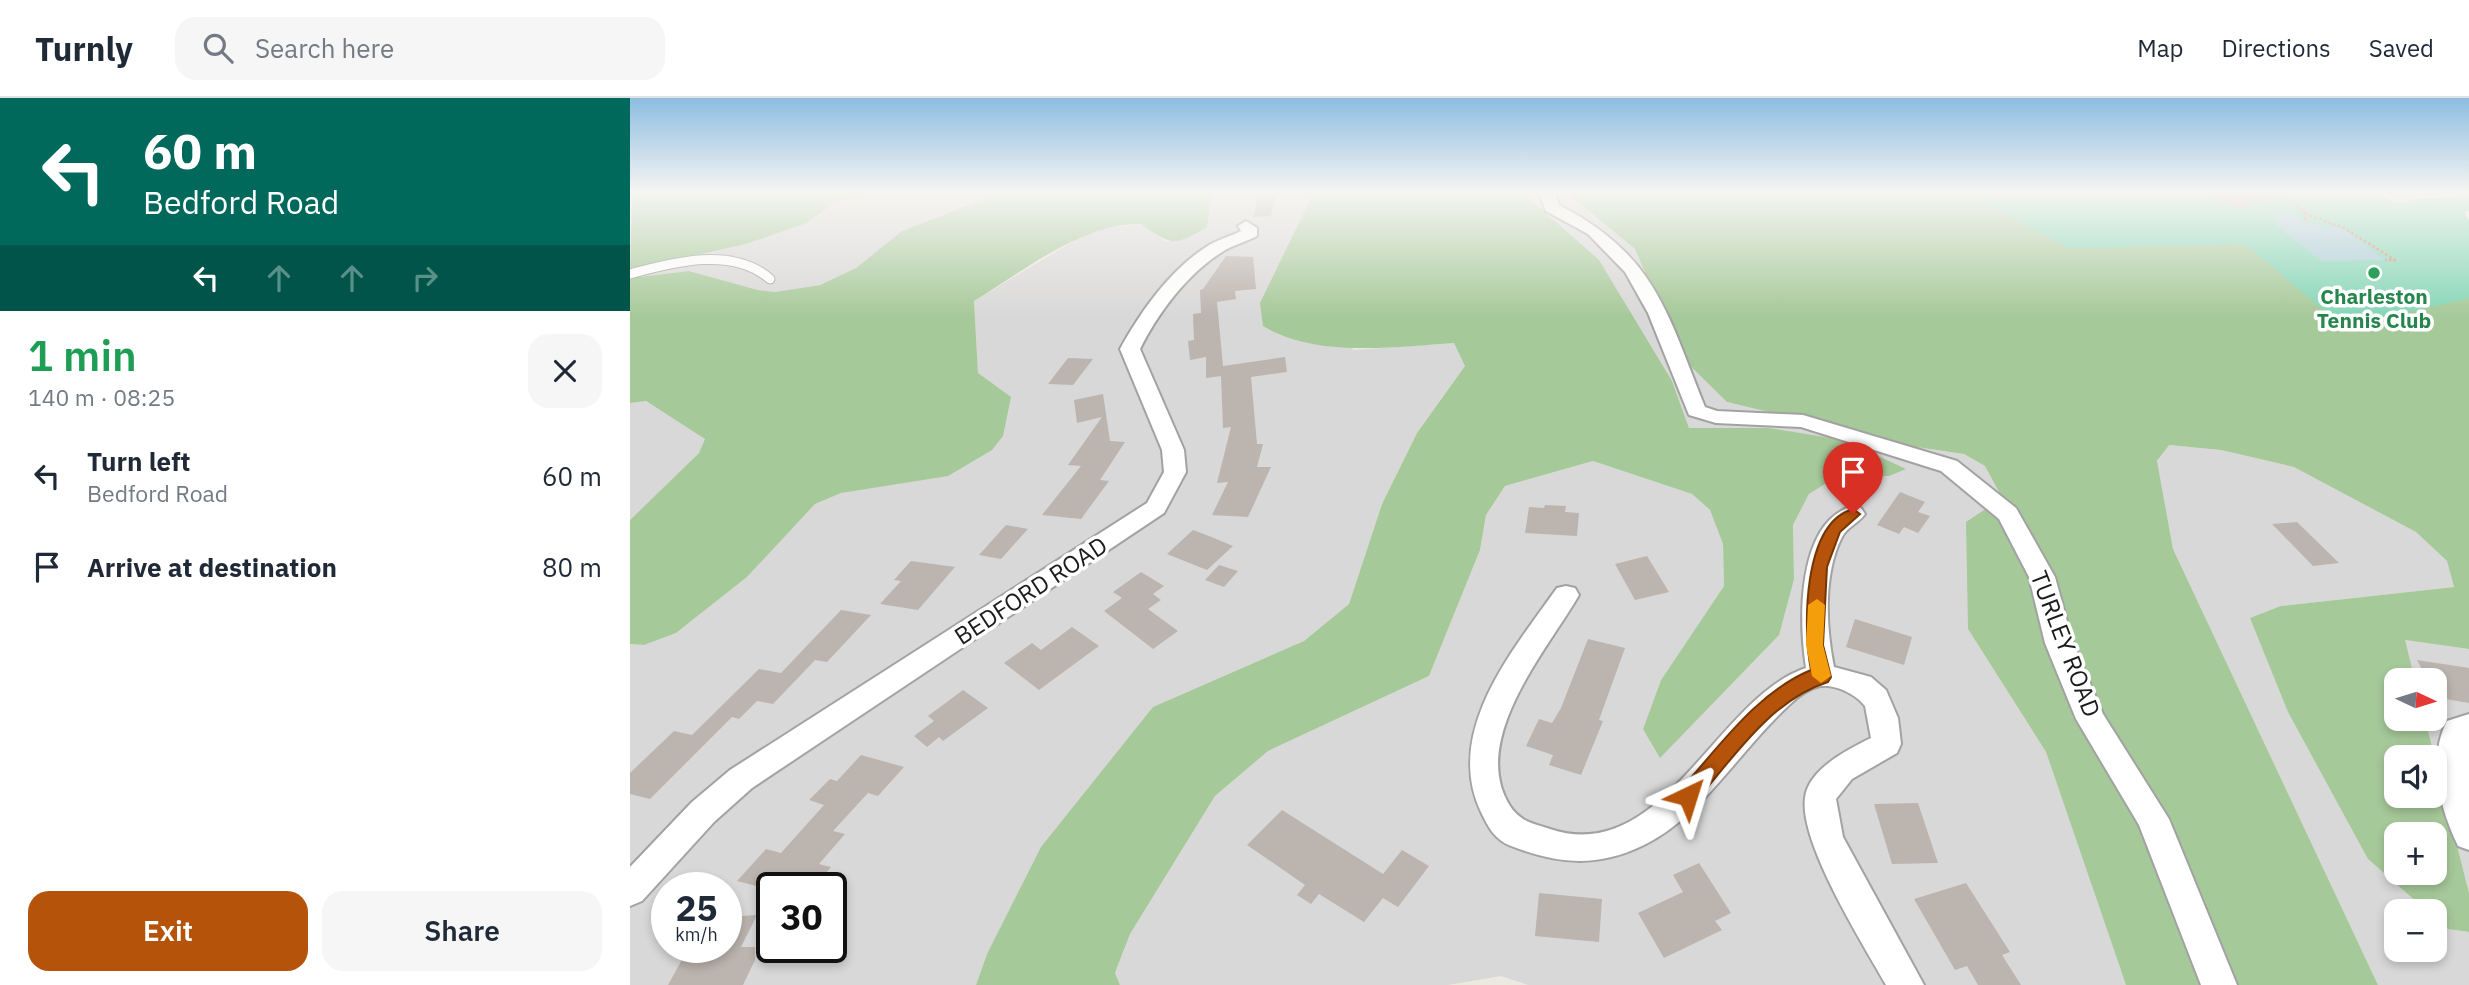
<!DOCTYPE html>
<html lang="en">
<head>
<meta charset="utf-8">
<style>
	:root { --surface:#fff; --page:#f6f6f7; --text:#1f2937; --muted:#747a83; --line:#e0e1e3; --accent:#b45309 }
	body { margin:0; font-family:"IBM Plex Sans",sans-serif; background:var(--page); color:var(--text); height:100vh; display:flex; flex-direction:column; font-size:26px; white-space:nowrap }
	* { box-sizing:border-box; margin:0 }
	p { font-size:23px; color:var(--muted) }
	.icon { flex:none; width:38px; height:38px; fill:none; stroke:currentColor; stroke-width:2; stroke-linecap:round; stroke-linejoin:round }
	.map { position:relative; flex:1; overflow:hidden }
	.sheet { display:flex; flex-direction:column; background:var(--surface); width:630px }
	.sheet>* { flex:none }
	.banner { background:#00695c; color:#fff; overflow:hidden }
	.needle { width:46px; rotate:94deg }
	.controls { position:absolute; left:1754px; top:570px; display:grid; gap:14px }
	.controls a { display:grid; place-items:center; width:63px; height:63px; border-radius:14px; background:var(--surface); box-shadow:0 4px 10px #0003; font-size:35px }
	.speed { position:absolute; left:21px; top:774px; display:flex; gap:14px; font-size:35px; font-weight:700; text-align:center }
	.speed>* { display:grid; place-content:center; width:91px; height:91px; border-radius:50%; background:var(--surface); box-shadow:0 4px 10px #0003; line-height:1 }
	.speed small { font-size:18px; font-weight:400 }
	.speed .limit { border:4px solid #111; border-radius:10px; background:#fff; color:#111 }
	.pin { position:absolute; display:grid; place-items:center; width:60px; height:60px; color:#fff; margin:-72px -30px; border-radius:50% 50% 50% 0; rotate:-45deg; box-shadow:0 0 7px #0007 }
	.pin .icon { rotate:45deg }
	.me { position:absolute; width:77px; margin:-38px; rotate:41deg; stroke-linejoin:round; filter:drop-shadow(0 0 5px #0008) }
	.turn { display:flex; align-items:center; gap:24px; height:147px; padding:0 28px; font-size:32px }
	.turn .icon { width:91px; height:91px; stroke-width:2.5 }
	.turn b { display:block; font-size:49px; line-height:60px }
	.lanes { display:flex; align-items:center; height:66px; padding:0 28px; background:#0003; justify-content:center; gap:35px; direction:ltr }
	.lanes .off { opacity:.35 }
	.round { display:grid; place-items:center; flex:none; width:74px; height:74px; border-radius:21px; background:var(--page) }
	.headline { display:flex; align-items:center; justify-content:space-between; height:119px; padding:0 28px }
	h1 { font-size:42px; font-weight:600; line-height:52px; color:#1e9e55 }
	.action { display:flex; gap:14px; margin-top:auto; padding:14px 28px }
	.action a { flex:1; height:80px; border-radius:21px; background:var(--accent); color:#fff; font-size:28px; font-weight:600; line-height:80px; text-align:center }
	.action a+a { background:var(--page); color:var(--text) }
	ul { padding:0; list-style:none }
	li { display:flex; align-items:center; gap:21px; height:91px; padding:0 28px }
	li div { flex:1 }
	li b { display:block; font-size:26px }
	li em { font-style:normal }
	header { display:flex; align-items:center; gap:42px; box-sizing:border-box; height:98px; padding:0 35px; background:var(--surface); border-bottom:2px solid var(--line) }
	header strong { font-size:33px }
	nav { display:flex; gap:38px; margin-inline-start:auto; font-size:24px }
	.search { width:490px; height:63px; background:var(--page); display:flex; align-items:center; gap:18px; box-sizing:border-box; padding:0 24px; border-radius:21px; color:var(--muted); font-size:26px }
	main { display:flex; flex:1; min-height:0 }
	.map>svg:first-child { display:block }
	.residential { fill:#d9d8d8; fill-rule:evenodd }
	.forest { fill:#a6c999; fill-rule:evenodd }
	.pitch { fill:#84d6b7 }
	.parking { fill:#dfdfdf }
	.water { fill:#a5cbd7 }
	.building { fill:#bcb4ae }
	.lines { fill:none; stroke-linecap:round; stroke-linejoin:round }
	.lane-casing { stroke:#a2a2a2; stroke-width:11 }
	.street-casing { stroke:#a2a2a2; stroke-width:4 }
	.path { stroke:#ef7e70; stroke-width:2.5; stroke-dasharray:2.5 2.5; stroke-linecap:butt }
	.lane { stroke:#fff; stroke-width:9 }
	.street { fill:#fff; fill-rule:evenodd }
	.route { fill:#b45309; stroke:#753606; stroke-width:2 }
	.slow { fill:#f59e0b }
	.leisure-dot { fill:#2e9e5b; stroke:#fff; stroke-width:2.5 }
	.labels { text-anchor:middle; stroke-width:7; stroke-linejoin:round; paint-order:stroke }
	.far-leisure-label { font-size:21px; font-weight:bold; fill:#27864d; stroke:#fff }
	.street-label { font-size:24px; fill:#1b1b1b; stroke:#fff }
</style>
</head>
<body>
<header>
<strong>Turnly</strong>
<div class="search"><svg class="icon" aria-label="search" viewBox="0 0 24 24"><circle cx="10" cy="10" r="6"/><path d="M15 15l6 6"/></svg>Search here</div>
<nav><a>Map</a><a>Directions</a><a>Saved</a></nav>
</header>
<main>
<section class="sheet">
<div class="banner">
<div class="turn"><svg class="icon" aria-label="left" viewBox="0 0 24 24"><path d="M17 20v-9H6M10 6l-5 5 5 5"/></svg><div><b>60 m</b>Bedford Road</div></div>
<div class="lanes"><svg class="icon" aria-label="left" viewBox="0 0 24 24"><path d="M17 20v-9H6M10 6l-5 5 5 5"/></svg><svg class="icon off" aria-label="ahead" viewBox="0 0 24 24"><path d="M12 20V5M6 11l6-6 6 6"/></svg><svg class="icon off" aria-label="ahead" viewBox="0 0 24 24"><path d="M12 20V5M6 11l6-6 6 6"/></svg><svg class="icon off" aria-label="right" viewBox="0 0 24 24"><path d="M7 20v-9h11M14 6l5 5-5 5"/></svg></div>
</div>
<div class="headline"><div><h1>1 min</h1><p>140 m · 08:25</p></div><a class="round"><svg class="icon" aria-label="close" viewBox="0 0 24 24"><path d="M6 6l12 12M18 6L6 18"/></svg></a></div>
<ul>
<li><svg class="icon" aria-label="left" viewBox="0 0 24 24"><path d="M17 20v-9H6M10 6l-5 5 5 5"/></svg><div><b>Turn left</b><p>Bedford Road</p></div><em>60 m</em></li>
<li><svg class="icon" aria-label="arrive" viewBox="0 0 24 24"><path d="M6 21V4h12l-3 4 3 4H6"/></svg><div><b>Arrive at destination</b></div><em>80 m</em></li>
</ul>
<div class="action"><a>Exit</a><a>Share</a></div>
</section>
<div class="map">
<svg width="1839" height="887" viewBox="0 0 1839 887">
	<rect width="100%" height="100%" fill="#ece9e1"/>
	<!-- residential -->
	<g class="residential">
		<polygon points="248,95 370,95 272,133 226,170 190,187 145,194 128,192 59,173 0,180 0,172 116,146 177,125 205,104"/>
		<path d="M582,95H679L723,252L824,245L836,267L787,335L752,406L719,506L674,543L523,609L357,856L346,887H0V546L14,547L46,535L117,479L185,406L211,395L348,275L344,203L447,141L476,130L511,126L536,144L577,129ZM37,789H96V849H37ZM142,789H201V849H142Z"/>
		<polygon points="893,95 937,95 1005,151 1051,259 1097,304 1279,348 1334,356 1355,368 1372,401 1338,531 1416,654 1496,887 898,887 871,878 818,887 490,887 485,876 500,836 585,698 638,653 799,578 850,452 856,417 875,388 963,363 1062,396 1080,412 1093,446 1094,488 1031,582 1013,631 1164,481 1163,427 1179,396 1208,378 1259,378 1139,330 1059,330 1042,283"/>
		<polygon points="15,303 76,340 69,355 0,422 0,305"/>
		<polygon points="1538,347 1591,352 1665,369 1786,434 1817,463 1824,489 1651,508 1738,761 1798,814 1766,814 1766,852 1804,852 1804,819 1818,831 1839,834 1839,887 1748,887 1543,451 1527,364"/>
		<polygon points="1774,542 1839,551 1839,795 1795,621 1804,621 1804,583 1785,583"/>
	</g>
	<!-- forest -->
	<g class="forest">
		<polygon points="248,95 205,104 177,125 116,146 0,172 2,95"/>
		<path d="M370,95H582L577,129C545,148 541,148 511,126C454,124 392,174 344,203L348,275L381,299L373,338L362,352L318,378L211,395L185,406L117,479L46,535L14,547L0,546V422L69,355L75,341L16,303L0,305V180L59,173L128,192L145,194L190,187L226,170L272,133Z"/>
		<path d="M679,95H893L969,162L1042,283L1059,330H1139L1214,342L1276,371L1259,378H1208L1179,396L1163,427L1164,481L1149,537L1030,660L1013,631L1031,582L1094,488L1093,446L1080,412L1062,396L963,363L875,388L856,417L850,452L799,578L638,653L585,698L500,836L485,875L490,887H346L357,856L411,749L523,609L674,543L719,506L752,406L787,335L835,268L824,245C765,249 686,260 633,228L630,205L680,102Z"/>
		<path d="M937,95H1399L1839,128V551L1775,542L1785,583H1766V621H1795L1839,795V834L1818,831L1804,819V814H1798L1738,761L1658,614L1620,520L1651,508L1824,489L1817,463L1786,434L1664,369L1591,352L1539,347L1527,363L1543,451L1748,887H1496L1416,654L1338,531L1336,424L1372,400L1355,368L1334,356L1279,348L1097,304L1051,259L1005,151ZM1766,660H1804V698H1766ZM1766,737H1804V775H1766Z"/>
	</g>
	<!-- pitch -->
	<polygon class="pitch" points="1337,95 1839,95 1839,113 1834,114 1839,122 1839,200 1714,229 1615,146 1439,150"/>
	<!-- parking -->
	<polygon class="parking" points="1744,95 1839,95 1839,98 1786,101 1769,105"/>
	<!-- water -->
	<polygon class="water" points="1662,115 1673,123 1713,131 1755,162 1691,163 1643,125 1650,124 1640,116"/>
	<!-- building -->
	<g class="building">
		<polygon points="1571,95 1649,95 1650,99 1609,111"/>
		<polygon points="646,98 641,118 623,119 628,99"/>
		<polygon points="596,158 623,159 626,191 605,193 606,201 587,204 593,268 655,259 657,274 621,279 627,346 633,346 627,369 641,369 618,419 582,417 598,384 587,385 601,329 593,330 591,278 576,280 576,259 560,262 558,243 564,242 563,216 571,215 570,192 573,191"/>
		<polygon points="438,260 463,261 443,287 418,286"/>
		<polygon points="473,296 480,343 495,344 470,382 479,383 451,421 412,417 451,368 438,367 472,319 447,325 444,302"/>
		<polygon points="1270,394 1295,404 1288,414 1300,418 1288,435 1274,429 1269,436 1247,427"/>
		<polygon points="915,407 936,408 935,414 949,415 947,438 895,435 899,409 914,410"/>
		<polygon points="1667,424 1709,465 1683,468 1642,426"/>
		<polygon points="376,427 398,431 371,461 349,457"/>
		<polygon points="563,432 579,438 603,448 577,472 537,456"/>
		<polygon points="1017,458 1039,494 1005,502 985,466"/>
		<polygon points="281,463 325,469 288,512 250,506 271,483 264,482"/>
		<polygon points="589,467 608,473 594,489 575,482"/>
		<polygon points="511,474 534,488 523,496 531,502 518,511 548,533 523,551 474,513 492,500 483,494"/>
		<polygon points="211,512 241,517 197,564 185,562 143,606 127,603 109,621 102,619 20,701 0,696 0,675 44,633 62,637 129,571 151,575"/>
		<polygon points="1225,521 1282,539 1274,567 1216,549"/>
		<polygon points="442,529 469,548 409,592 374,565 402,545 411,552"/>
		<polygon points="958,541 995,550 969,622 973,623 951,677 919,667 923,657 896,648 909,621 922,625 931,610"/>
		<polygon points="1787,562 1839,570 1839,605 1804,599 1804,583 1798,583"/>
		<polygon points="333,592 358,610 313,643 309,639 297,649 284,638 304,623 298,618"/>
		<polygon points="231,657 274,669 248,698 238,695 203,733 215,736 189,766 201,769 184,789 142,789 142,792 107,783 136,751 151,755 194,707 179,702 200,681 207,683"/>
		<polygon points="1288,705 1308,765 1262,766 1244,706"/>
		<polygon points="652,712 753,776 772,752 799,768 768,809 753,800 734,824 689,796 681,806 667,797 675,787 617,747"/>
		<polygon points="1069,765 1101,815 1085,823 1092,832 1034,860 1008,815 1053,794 1043,777"/>
		<polygon points="1336,785 1380,854 1372,857 1391,887 1348,887 1337,868 1325,872 1284,801"/>
		<polygon points="909,795 972,801 969,844 905,838"/>
		<polygon points="127,817 111,849 125,849 125,862 113,887 38,887 59,849 96,849 96,819"/>
	</g>
	<g class="lines">
		<defs>
			<path id="lane" d="M0,176C43,164 103,148 140,181"/>
			<g id="street">
				<path d="M909,95H925L929,107C1026,157 1037,215 1075,309L1087,313L1173,317L1327,363L1386,410L1425,479L1443,545L1473,616L1539,721L1607,887H1571L1509,727L1446,621L1415,545L1399,479L1369,421L1311,373L1171,329L1086,325L1059,317L1018,215L995,174L958,136L916,113Z"/>
				<path d="M616,123L627,130V138C616,144 602,147 592,154C557,176 528,215 510,251L554,352L556,374L534,415L122,690L84,724L12,803L0,808V769L62,704L100,672L517,405L534,374L532,352L490,251C511,213 542,169 581,146C590,141 601,138 611,133L608,128Z"/>
				<path d="M1223,408L1231,410L1235,416C1229,425 1217,429 1212,439C1193,476 1196,529 1204,569L1241,579L1256,592L1268,620L1271,646L1267,655L1222,681L1206,701L1213,739L1294,887H1256C1233,846 1169,745 1175,700C1178,671 1219,651 1241,640L1235,608C1225,595 1200,583 1184,590C1168,596 1154,612 1143,623C1102,665 1067,721 1014,747C967,770 928,766 881,748C865,742 858,729 851,714C813,634 883,552 927,490L936,488L945,490L949,497C918,551 838,642 880,708C891,724 902,725 920,731C1033,769 1087,599 1176,570C1169,524 1166,424 1223,408Z"/>
				<path d="M1839,616V752L1828,748C1810,711 1797,661 1817,623Z"/>
			</g>
		</defs>
		<!-- lane casing -->
		<use href="#lane" class="lane-casing"/>
		<!-- street casing -->
		<use href="#street" class="street-casing"/>
		<!-- path -->
		<g class="path">
			<polyline points="1444,96 1451,95"/>
			<polyline points="1650,96 1674,113 1676,124"/>
			<polyline points="1675,116 1714,130 1765,162 1755,162"/>
		</g>
		<!-- lane -->
		<use href="#lane" class="lane"/>
		<!-- street -->
		<use href="#street" class="street"/>
	</g>
	<!-- sky -->
	<linearGradient id="sky" x2="0" y2="1"><stop stop-color="#8dbde1"/><stop offset="0.43" stop-color="#f6f5f2"/><stop offset="1" stop-color="#f6f5f2" stop-opacity="0"/></linearGradient>
	<rect width="1839" height="219" fill="url(#sky)"/>
	<!-- route -->
	<path class="route" d="M1223,411L1230,416L1210,434L1197,469L1193,547L1201,579L1198,584C1141,602 1104,659 1065,704L1058,706L1051,704L1048,698L1051,691C1090,648 1126,595 1181,572C1173,532 1172,425 1223,411Z"/>
	<!-- slow -->
	<polygon class="slow" points="1187,501 1195,507 1193,547 1201,578 1191,585 1182,578 1176,547 1178,507"/>
	<!-- markers -->
	<circle class="leisure-dot" cx="1744" cy="175" r="7"/>
	<g class="labels">
		<!-- far-leisure labels -->
		<g class="far-leisure-label">
			<text x="1744" y="206">Charleston<tspan x="1744" dy="24">Tennis Club</tspan></text>
		</g>
		<!-- street labels -->
		<g class="street-label">
			<text transform="translate(401 493) rotate(-33)" y="8">BEDFORD ROAD</text>
			<text transform="translate(1435 546) rotate(69)" y="8">TURLEY ROAD</text>
		</g>
	</g>
</svg>
<div class="controls">
<a><svg class="needle" viewBox="-14 -14 28 28"><path d="M0-13l5 13h-10z" fill="#e53935"/><path d="M0 13l5-13h-10z" fill="#747a83"/></svg></a>
<a><svg class="icon" aria-label="sound" viewBox="0 0 24 24"><path d="M4 9h4l5-4v14l-5-4H4zM17 9q2 3 0 6"/></svg></a>
<a>+</a>
<a>−</a>
</div>
<div class="speed"><div>25<small>km/h</small></div><div class="limit">30</div></div>
<div class="pin" style="left:1223px;top:416px;background:#d93025"><svg class="icon" aria-label="arrive" viewBox="0 0 24 24"><path d="M6 21V4h12l-3 4 3 4H6"/></svg></div>
<svg class="me" style="left:1058px;top:698px" viewBox="-20 -20 40 40"><path d="M0-17L14 15 0 8-14 15z" fill="#b45309" stroke="#fff" stroke-width="4"/></svg>
</div>
</main>
</body>
</html>
